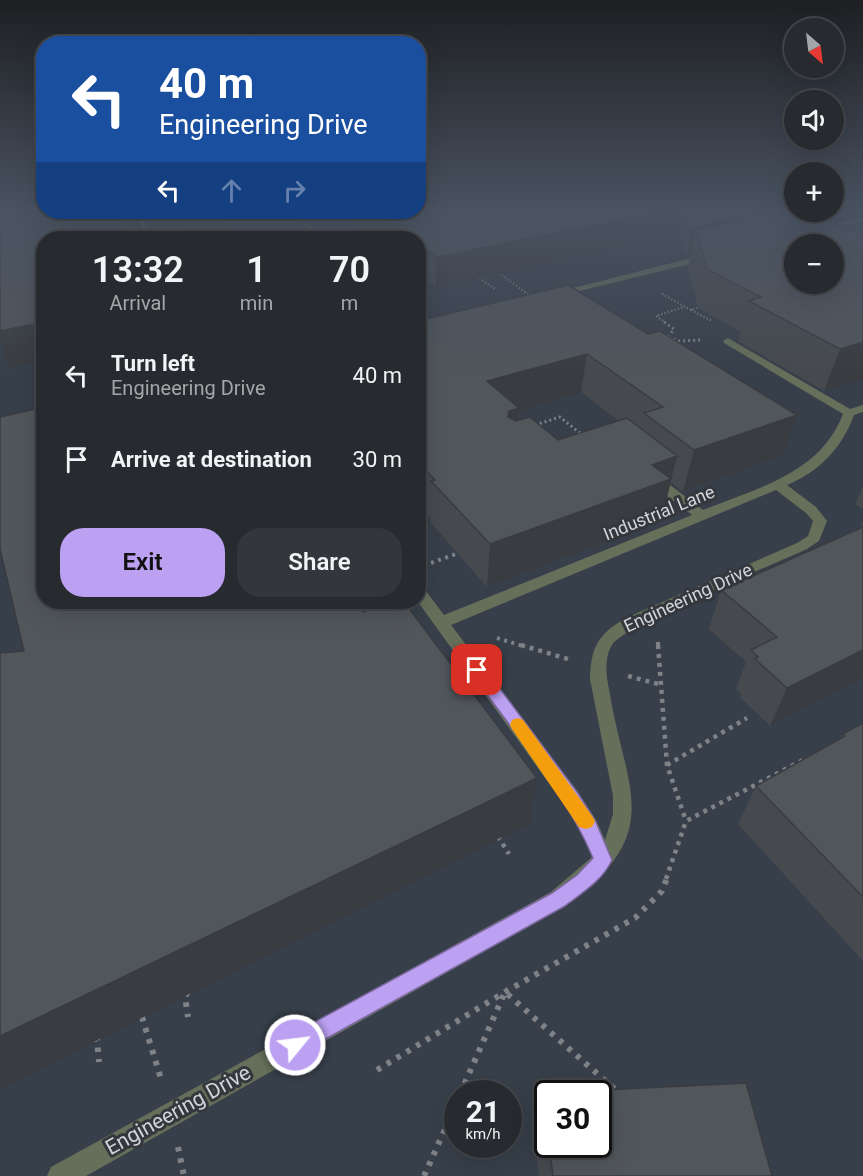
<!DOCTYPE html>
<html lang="en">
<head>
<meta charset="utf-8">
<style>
	:root { --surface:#272a2e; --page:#33363a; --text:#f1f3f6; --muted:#a4a7aa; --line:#43464a; --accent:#bca0f2 }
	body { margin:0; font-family:Roboto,sans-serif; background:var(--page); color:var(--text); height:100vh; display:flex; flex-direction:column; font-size:22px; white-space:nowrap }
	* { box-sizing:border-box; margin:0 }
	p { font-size:20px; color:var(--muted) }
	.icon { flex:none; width:33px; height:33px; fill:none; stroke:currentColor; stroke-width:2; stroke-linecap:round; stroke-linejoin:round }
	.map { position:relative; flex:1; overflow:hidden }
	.side { position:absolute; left:36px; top:231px; width:390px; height:378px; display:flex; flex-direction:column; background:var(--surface); border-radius:24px; box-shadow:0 6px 24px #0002,0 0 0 2px var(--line) }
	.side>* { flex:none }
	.hud { position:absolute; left:36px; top:36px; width:390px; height:183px; border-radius:24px; box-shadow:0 6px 24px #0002,0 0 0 2px var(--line); background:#1a4fa0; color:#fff; overflow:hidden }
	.needle { width:39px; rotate:152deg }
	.buttons { position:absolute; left:784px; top:18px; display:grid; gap:12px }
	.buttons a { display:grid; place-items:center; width:60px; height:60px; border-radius:50%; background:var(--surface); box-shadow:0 6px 24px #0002,0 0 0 2px var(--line); font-size:30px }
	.speed { position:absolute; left:444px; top:1080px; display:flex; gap:12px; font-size:30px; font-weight:700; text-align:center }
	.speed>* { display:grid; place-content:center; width:78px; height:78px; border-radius:50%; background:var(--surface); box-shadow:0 6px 24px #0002,0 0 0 2px var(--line); line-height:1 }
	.speed small { font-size:15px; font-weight:400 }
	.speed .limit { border:3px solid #111; border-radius:9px; background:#fff; color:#111 }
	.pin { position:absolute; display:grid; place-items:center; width:51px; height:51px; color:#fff; margin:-26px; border-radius:12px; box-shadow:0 3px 9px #0006 }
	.me { position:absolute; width:66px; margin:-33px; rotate:61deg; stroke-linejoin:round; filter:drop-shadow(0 0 4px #0008) }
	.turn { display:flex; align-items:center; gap:21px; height:126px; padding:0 24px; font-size:27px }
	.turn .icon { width:78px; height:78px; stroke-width:2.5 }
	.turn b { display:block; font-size:42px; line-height:51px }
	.lanes { display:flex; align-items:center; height:57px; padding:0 24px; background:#0003; justify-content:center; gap:30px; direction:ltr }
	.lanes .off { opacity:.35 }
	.eta { display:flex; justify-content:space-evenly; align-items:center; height:102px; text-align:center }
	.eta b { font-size:36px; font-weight:600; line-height:42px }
	.action { display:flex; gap:12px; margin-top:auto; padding:12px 24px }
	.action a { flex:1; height:69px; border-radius:24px; background:var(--accent); color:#111; font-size:24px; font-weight:600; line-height:69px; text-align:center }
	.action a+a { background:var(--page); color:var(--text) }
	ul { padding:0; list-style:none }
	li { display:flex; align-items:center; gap:18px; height:84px; padding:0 24px }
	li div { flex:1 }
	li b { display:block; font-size:22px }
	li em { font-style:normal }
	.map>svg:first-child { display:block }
	.built { fill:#373f4a; fill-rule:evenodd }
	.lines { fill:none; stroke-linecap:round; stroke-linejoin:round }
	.path-far4 { stroke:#7f8287; stroke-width:2; stroke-dasharray:1.5 2; stroke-linecap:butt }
	.path-far3 { stroke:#7f8287; stroke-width:3; stroke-dasharray:2 3; stroke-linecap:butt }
	.path-far2 { stroke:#7f8287; stroke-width:4; stroke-dasharray:3 4.5; stroke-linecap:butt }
	.path-far1 { stroke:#7f8287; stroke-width:4.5; stroke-dasharray:4 5; stroke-linecap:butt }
	.path { stroke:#7f8287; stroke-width:6; stroke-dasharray:4.5 7; stroke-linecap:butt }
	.minor { fill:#656f5a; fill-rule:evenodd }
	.wall { fill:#464a4e; fill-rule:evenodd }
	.shaded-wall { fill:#393c40 }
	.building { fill:#51565b; stroke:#393c40; stroke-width:1.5; fill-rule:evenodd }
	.route { fill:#bca0f2; stroke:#7a689d; stroke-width:1.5 }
	.slow { fill:#f59e0b }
	.labels { text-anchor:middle; stroke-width:6; stroke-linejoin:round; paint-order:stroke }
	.street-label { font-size:18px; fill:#d1d4d8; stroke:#34383d }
	.near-street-label { font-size:21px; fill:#d1d4d8; stroke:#34383d }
</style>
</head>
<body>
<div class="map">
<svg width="863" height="1176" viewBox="0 0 863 1176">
	<rect width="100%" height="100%" fill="#34383d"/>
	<!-- built -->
	<path class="built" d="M0,212H863V1176H0ZM44,238H418V602H44ZM795,244H834V284H795ZM458,1094H508V1144H458ZM548,1094H598V1144H548Z"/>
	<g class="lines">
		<!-- path-far4 -->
		<g class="path-far4">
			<polyline points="198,233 202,238"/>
			<polyline points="496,271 529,295"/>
			<polyline points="479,278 495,289"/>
			<polyline points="662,294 691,310 697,308"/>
			<polyline points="691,310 712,321"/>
			<polyline points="666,323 656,316 684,307"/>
		</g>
		<!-- path-far3 -->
		<g class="path-far3">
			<polyline points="664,322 674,329 669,336"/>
			<polyline points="664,336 679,341 703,340"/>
			<polyline points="535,425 560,417 581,434"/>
		</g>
		<!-- path-far2 -->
		<g class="path-far2">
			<polyline points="431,563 459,553"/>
			<polyline points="497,638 526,647"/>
			<polyline points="658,642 658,647"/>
		</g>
		<!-- path-far1 -->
		<g class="path-far1">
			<polyline points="521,645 571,660"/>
			<polyline points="658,645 667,765 686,821"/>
			<polyline points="628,676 662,685"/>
			<polyline points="667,765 747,718"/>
			<polyline points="497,839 499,838 509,854"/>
			<polyline points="666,879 686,821 805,759"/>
		</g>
		<!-- path -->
		<g class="path">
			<polyline points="188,992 185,996 188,1017"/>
			<polyline points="142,1017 162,1082"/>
			<polyline points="94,1039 97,1039 99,1062"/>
			<polyline points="377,1070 505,992 635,918 662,891 667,878"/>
			<polyline points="460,1094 505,992 619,1093"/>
			<polyline points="178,1147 184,1176"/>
			<polyline points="424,1176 458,1100"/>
		</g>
		<!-- minor -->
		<g class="minor">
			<polygon points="134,212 142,212 140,216 156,238 148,238 132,216"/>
			<polygon points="863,217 863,221 821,231 817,229"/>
			<polygon points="303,224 309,224 325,238 317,238 303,228"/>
			<polygon points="707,254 710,255 710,259 555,297 550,294"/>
			<path d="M728,338L850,409L863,405V412L854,415C842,448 819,472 787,485L816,507L827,521L819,541L807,549C777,563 623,626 612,645C604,658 606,675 609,689C625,791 668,831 565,906L86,1176H47L51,1167L551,892L592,857L581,830L564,804L418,602V586L423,587L444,615L692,515L647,481L646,478L647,475H657L703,510C757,488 820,474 843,414L724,343L723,341ZM776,490L806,513L813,521L808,536L797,543L626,618C598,634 591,647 590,679L613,796V814L605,840L596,820L578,792L451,625Z"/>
		</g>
	</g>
	<!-- wall -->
	<g class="wall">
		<polygon points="142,212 288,212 319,238 211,238 209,237 188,229 156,234 143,216"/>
		<polygon points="336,212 769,212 768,213 863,379 824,391 738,341 741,332 698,308 688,267 690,256 686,257 680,235 436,288 418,274 418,238 372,238"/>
		<path d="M418,321L648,334L783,455L683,492L671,482L661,521L487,587L431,523V518L418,504ZM581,392L619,421L558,440L518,421L519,411Z"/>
		<polygon points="863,487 863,509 855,504"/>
		<polygon points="863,521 863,678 770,726 740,697 741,694 736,689 746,662 709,629 721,590 860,528"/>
		<polygon points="863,723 863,961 738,824 756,786 840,739 843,734"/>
		<path d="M746,1083L772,1176H539L533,1125L542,1093ZM548,1094H598V1144H548Z"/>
	</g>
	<!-- shaded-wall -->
	<g class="shaded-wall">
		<polygon points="115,212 138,212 144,237 134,238"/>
		<polygon points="151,212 184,212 188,229 156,234"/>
		<polygon points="658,212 685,212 680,235 436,288 436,257"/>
		<polygon points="761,212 769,212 762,239 696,230 690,256 686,257 692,228"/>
		<polygon points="44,322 44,361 10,368 0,342 0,331"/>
		<polygon points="863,342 863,379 824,391 840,349"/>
		<polygon points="587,354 581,392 519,411 516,448 487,381"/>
		<polygon points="797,415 783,455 683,492 694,450"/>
		<polygon points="677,456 661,521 487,587 490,544 652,465"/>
		<polygon points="863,650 863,678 770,726 787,688"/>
		<polygon points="537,778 530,823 0,1089 0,1036"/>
	</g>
	<!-- building -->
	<g class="building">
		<polygon points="0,212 116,212 136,238 44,238 44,322 0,331"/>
		<polygon points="209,212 288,212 319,238 237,238"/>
		<polygon points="373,212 658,212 436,257 418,244 418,238 411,238"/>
		<polygon points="688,212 761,212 692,228"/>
		<path d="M775,212H791L814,221L824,219L863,234V342L840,349L749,301L761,297L707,269L696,230ZM795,244H834V284H795Z"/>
		<polygon points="568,285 648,334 660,331 797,415 694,450 644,413 663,407 587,354 487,381 519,408 509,411 508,417 516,421 530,417 558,440 627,418 677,456 652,465 671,479 490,544 431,481 435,480 418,462 418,321"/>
		<polygon points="44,407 44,602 356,602 363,612 392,602 404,602 537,778 0,1036 0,653 24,651 0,549 0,417"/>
		<polygon points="863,527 863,650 787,688 755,659 758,657 751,650 777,637 721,590"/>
		<polygon points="863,723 863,897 756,786 845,736 843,734"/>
		<polygon points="746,1083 772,1176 553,1176 549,1144 598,1144 598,1094 548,1094 548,1134 542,1093"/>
	</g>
	<!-- sky -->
	<linearGradient id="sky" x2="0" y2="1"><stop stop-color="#1d1f22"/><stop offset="0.56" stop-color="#4a5362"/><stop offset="1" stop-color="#4a5362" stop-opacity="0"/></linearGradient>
	<rect width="863" height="376" fill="url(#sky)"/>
	<!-- route -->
	<path class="route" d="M477,664L483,666L577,792L595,820L612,860C603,880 582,893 565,906L302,1052L295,1055L287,1052L284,1045L287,1037L552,893L577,875L593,858C565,791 514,733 472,674L470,670L472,666Z"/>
	<!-- slow -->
	<polygon class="slow" points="518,718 523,720 592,816 595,821 592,827 586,829 579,827 512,729 510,725 512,720"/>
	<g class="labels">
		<!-- street labels -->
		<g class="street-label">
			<text transform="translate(659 513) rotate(-22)" y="6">Industrial Lane</text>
			<text transform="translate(688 598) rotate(-25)" y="6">Engineering Drive</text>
		</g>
		<!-- near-street labels -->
		<g class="near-street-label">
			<text transform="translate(178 1110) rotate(-29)" y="7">Engineering Drive</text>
		</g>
	</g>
</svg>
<div class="buttons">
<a><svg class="needle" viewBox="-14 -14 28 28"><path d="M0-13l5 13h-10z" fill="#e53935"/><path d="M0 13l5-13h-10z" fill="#a4a7aa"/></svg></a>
<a><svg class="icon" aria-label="sound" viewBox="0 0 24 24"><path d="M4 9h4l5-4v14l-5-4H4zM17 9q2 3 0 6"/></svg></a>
<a>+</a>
<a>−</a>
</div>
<div class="speed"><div>21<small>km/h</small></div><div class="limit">30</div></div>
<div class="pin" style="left:477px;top:670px;background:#d93025"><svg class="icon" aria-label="arrive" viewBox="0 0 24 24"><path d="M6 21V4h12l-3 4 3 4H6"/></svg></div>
<svg class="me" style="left:295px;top:1045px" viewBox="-20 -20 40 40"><circle r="17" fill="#bca0f2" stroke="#fff" stroke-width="3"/><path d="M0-11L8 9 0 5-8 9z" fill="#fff"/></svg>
<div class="hud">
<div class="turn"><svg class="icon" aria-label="left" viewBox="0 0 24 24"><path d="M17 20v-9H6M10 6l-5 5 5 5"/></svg><div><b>40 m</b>Engineering Drive</div></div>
<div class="lanes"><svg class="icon" aria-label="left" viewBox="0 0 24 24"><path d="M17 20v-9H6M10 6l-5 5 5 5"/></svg><svg class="icon off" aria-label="ahead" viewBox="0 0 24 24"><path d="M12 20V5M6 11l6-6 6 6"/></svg><svg class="icon off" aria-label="right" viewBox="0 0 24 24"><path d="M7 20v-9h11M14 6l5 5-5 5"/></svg></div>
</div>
<section class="side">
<div class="eta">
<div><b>13:32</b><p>Arrival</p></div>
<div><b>1</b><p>min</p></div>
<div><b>70</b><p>m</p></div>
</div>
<ul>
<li><svg class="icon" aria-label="left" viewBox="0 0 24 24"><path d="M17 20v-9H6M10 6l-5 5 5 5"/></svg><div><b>Turn left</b><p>Engineering Drive</p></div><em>40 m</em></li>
<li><svg class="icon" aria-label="arrive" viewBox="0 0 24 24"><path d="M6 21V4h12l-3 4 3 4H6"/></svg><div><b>Arrive at destination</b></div><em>30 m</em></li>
</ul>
<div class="action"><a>Exit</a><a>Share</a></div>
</section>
</div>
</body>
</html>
